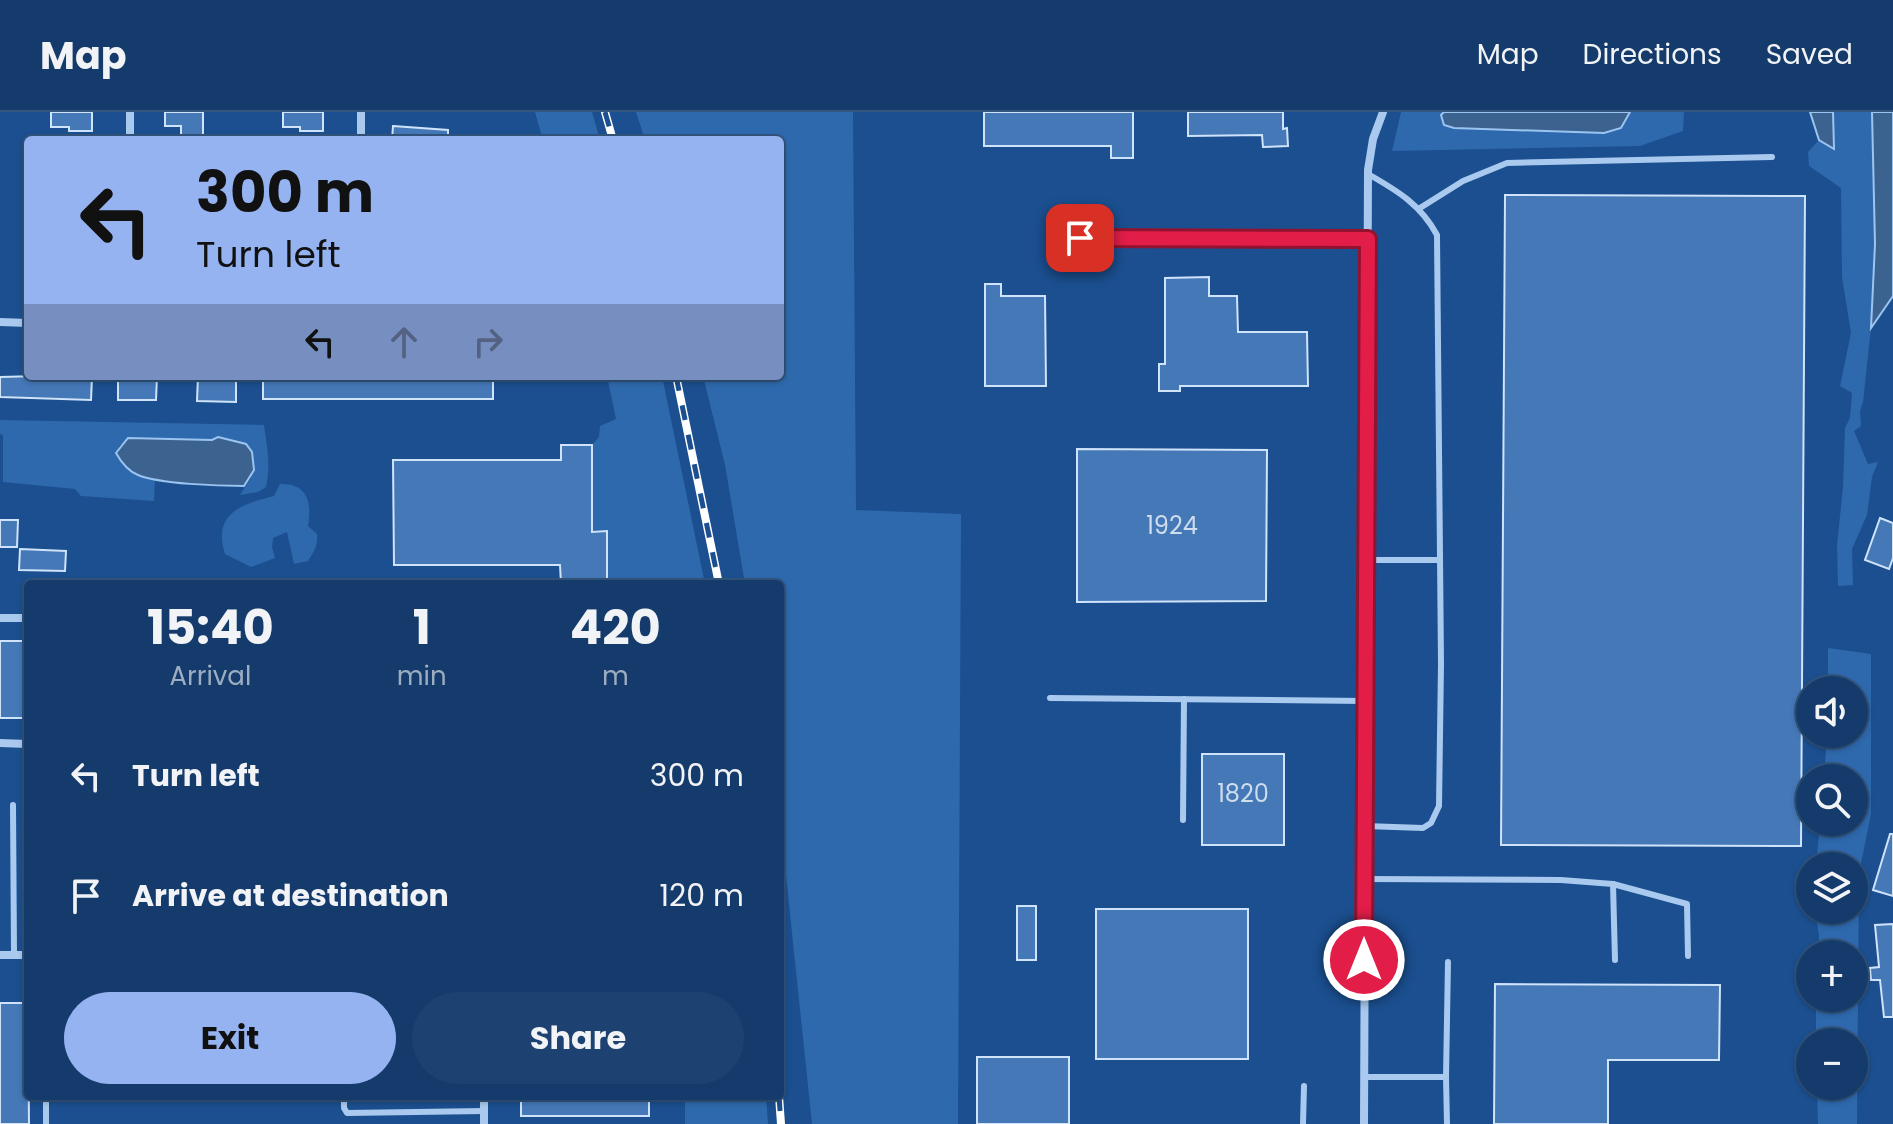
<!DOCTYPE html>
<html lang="en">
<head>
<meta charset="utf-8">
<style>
	:root { --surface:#143b6b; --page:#1d4271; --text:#f1f3f6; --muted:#9dadc1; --line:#33557e; --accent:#95b2f1 }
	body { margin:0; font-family:Poppins,sans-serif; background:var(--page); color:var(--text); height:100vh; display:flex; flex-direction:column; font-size:30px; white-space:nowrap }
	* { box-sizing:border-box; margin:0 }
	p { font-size:26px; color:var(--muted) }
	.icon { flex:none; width:44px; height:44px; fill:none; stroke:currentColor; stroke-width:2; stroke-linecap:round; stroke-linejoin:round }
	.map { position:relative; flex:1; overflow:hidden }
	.details { position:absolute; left:24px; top:468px; width:760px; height:520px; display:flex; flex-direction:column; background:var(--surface); border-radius:8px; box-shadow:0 2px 6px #0004,0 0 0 2px var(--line) }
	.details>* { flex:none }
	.top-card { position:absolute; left:24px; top:24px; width:760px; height:244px; border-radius:8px; box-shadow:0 2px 6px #0004,0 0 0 2px var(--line); background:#95b2f1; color:#111; overflow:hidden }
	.fabs { position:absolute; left:1796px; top:564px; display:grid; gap:16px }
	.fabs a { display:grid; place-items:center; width:72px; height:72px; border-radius:50%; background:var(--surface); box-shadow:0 2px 6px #0004,0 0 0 2px var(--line); font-size:40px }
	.pin { position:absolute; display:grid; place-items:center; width:68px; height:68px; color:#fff; margin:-34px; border-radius:16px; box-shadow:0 4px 12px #0006 }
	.me { position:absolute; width:88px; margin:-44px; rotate:0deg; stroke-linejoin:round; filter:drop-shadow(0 0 6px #0008) }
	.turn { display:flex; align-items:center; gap:28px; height:168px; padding:0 40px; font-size:36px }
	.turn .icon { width:104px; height:104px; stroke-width:2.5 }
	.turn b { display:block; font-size:56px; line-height:68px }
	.lanes { display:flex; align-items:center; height:76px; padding:0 40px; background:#0003; justify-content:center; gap:40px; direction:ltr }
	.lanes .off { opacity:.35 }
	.eta { display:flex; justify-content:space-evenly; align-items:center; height:136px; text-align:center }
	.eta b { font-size:48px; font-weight:700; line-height:56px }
	.cta { display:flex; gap:16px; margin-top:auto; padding:16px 40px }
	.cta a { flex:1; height:92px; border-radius:48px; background:var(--accent); color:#111; font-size:32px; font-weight:700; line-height:92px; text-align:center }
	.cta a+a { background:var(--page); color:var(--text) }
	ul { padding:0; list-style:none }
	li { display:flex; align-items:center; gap:24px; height:120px; padding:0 40px }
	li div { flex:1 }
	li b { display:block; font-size:30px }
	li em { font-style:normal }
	header { display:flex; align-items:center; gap:48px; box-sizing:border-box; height:112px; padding:0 40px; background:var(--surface); border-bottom:2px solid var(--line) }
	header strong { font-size:38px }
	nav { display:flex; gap:44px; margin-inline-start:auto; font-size:28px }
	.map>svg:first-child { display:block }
	.green { fill:#2e69ad }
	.water { fill:#3c6290; stroke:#9cc4f0; stroke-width:2 }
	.building { fill:#4478b7; stroke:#cfe3fa; stroke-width:2 }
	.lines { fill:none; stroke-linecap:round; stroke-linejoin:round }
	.lane { stroke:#a9c9ee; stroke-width:6 }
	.street { stroke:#a9c9ee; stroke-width:8 }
	.rail-casing { stroke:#fff; stroke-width:8 }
	.rail { stroke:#1b4f8f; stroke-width:5; stroke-dasharray:15; stroke-linecap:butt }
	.route-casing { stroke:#92132f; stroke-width:20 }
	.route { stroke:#e11d48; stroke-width:14 }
	.labels { text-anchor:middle; stroke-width:8; stroke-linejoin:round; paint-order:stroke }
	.number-label { font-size:24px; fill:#d0dded }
</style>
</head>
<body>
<header>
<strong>Map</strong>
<nav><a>Map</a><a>Directions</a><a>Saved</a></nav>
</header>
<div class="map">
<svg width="1893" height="1012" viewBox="0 0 1893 1012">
	<rect width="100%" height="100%" fill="#1b4f8f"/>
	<!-- green -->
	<g class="green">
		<polygon points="535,0 592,0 600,28 543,28"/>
		<polygon points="636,0 853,0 856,398 961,402 958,1012 812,1012 780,706 780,472 745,472 725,353 703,264 780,264 780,28 645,28"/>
		<polygon points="1401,0 1444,0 1441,3 1454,16 1604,21 1621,16 1630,0 1684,0 1683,19 1640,34 1392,39"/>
		<polygon points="1833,0 1872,0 1875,132 1871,216 1863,290 1860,299 1861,314 1854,319 1868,352 1878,350 1872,365 1867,403 1852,437 1853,473 1838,474 1837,433 1843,375 1845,316 1850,306 1852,281 1840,274 1851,221 1842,165 1841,76 1809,54 1808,40 1819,28 1834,36"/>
		<polygon points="607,264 662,264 705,472 607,472 607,420 592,419 592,333 599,325 600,314 616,307"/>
		<path d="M0,308L264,313C267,335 271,353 266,375L258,380L240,383L251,366L246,332L218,325L212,328L120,333L117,341C125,357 137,363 155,366L154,389L81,384L75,377L3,370V323L0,322Z"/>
		<path d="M280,372C308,371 312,391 308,414L317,422C318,434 314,440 308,449L294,452L287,420L273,426L272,435L275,446L251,455L225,442C212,401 242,392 274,384Z"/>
		<polygon points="1828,536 1871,542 1871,702 1859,761 1857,1012 1818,1012 1817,974 1854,974 1854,930 1816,930 1816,886 1854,886 1854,842 1818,842 1819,824 1815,798 1854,798 1854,754 1816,754 1820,710 1854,710 1854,666 1824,666 1827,622 1854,622 1854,578 1828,578"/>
		<polygon points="685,984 766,984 768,1012 685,1012"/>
	</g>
	<!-- water -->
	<g class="water">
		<polygon points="1444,0 1630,0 1621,16 1604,21 1454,16 1444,13 1441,3"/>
		<polygon points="1810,0 1833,0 1834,37 1819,28"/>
		<polygon points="1872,0 1893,0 1893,184 1871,216 1875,132"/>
		<path d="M218,325L246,332L252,340L254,358L244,374C220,374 159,372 138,363C128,359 121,350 116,341L128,326L212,328Z"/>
	</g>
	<!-- building -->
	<g class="building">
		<polygon points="51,0 92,0 92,19 69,19 69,15 51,15"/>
		<polygon points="165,0 203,0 203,28 181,28 181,14 165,14"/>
		<polygon points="283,0 323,0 323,19 300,19 300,15 283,15"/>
		<polygon points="984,0 1133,0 1133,46 1111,46 1111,34 984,34"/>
		<polygon points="1188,0 1283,0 1283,17 1287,16 1288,34 1263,35 1262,23 1188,24"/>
		<polygon points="393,14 448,18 448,28 392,28"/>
		<polygon points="1505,83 1805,84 1801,734 1501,733"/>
		<polygon points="1209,165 1209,184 1237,184 1238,220 1307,220 1308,274 1180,274 1180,279 1159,279 1159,252 1165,252 1165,166"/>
		<polygon points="985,172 1001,172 1001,184 1045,184 1046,274 985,274"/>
		<polygon points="37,264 92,265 91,288 0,285 0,265"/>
		<polygon points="118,264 157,264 156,288 118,288"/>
		<polygon points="198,264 236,264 236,290 197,289"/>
		<polygon points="277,264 493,264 493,287 263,287 263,266"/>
		<polygon points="561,333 592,333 592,420 607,419 607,472 561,472 560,453 394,453 393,348 561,348"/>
		<polygon points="1077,337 1267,338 1266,489 1077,490"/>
		<polygon points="1880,406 1893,411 1893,446 1889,457 1865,448"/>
		<polygon points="0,408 18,408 17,435 0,435"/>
		<polygon points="20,437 66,439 65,459 19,458"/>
		<rect x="0" y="529" width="28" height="77"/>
		<rect x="1202" y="642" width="82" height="91"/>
		<polygon points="1890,722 1893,722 1893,784 1873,778"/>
		<rect x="1017" y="794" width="19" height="54"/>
		<rect x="1096" y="797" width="152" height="150"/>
		<polygon points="1893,812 1893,905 1884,905 1880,868 1871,868 1870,856 1879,855 1875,813"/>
		<polygon points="1495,872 1720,873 1719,948 1608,948 1608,1012 1494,1012"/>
		<polygon points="0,891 28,891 29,1012 0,1012"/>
		<rect x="977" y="945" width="92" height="67"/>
		<rect x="521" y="984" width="128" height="20"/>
	</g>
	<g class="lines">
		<!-- lane -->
		<g class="lane">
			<polyline points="1420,96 1463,69 1507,51 1772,45"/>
			<polyline points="1080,126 1368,127"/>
			<polyline points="1366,448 1440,448"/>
			<polyline points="1050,586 1366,589"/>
			<polyline points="13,693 14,843"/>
			<polyline points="1183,708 1184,587"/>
			<path d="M1365,714L1423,716L1431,711L1439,694L1441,552L1437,123C1421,93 1398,79 1368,62"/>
			<polyline points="1365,767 1561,768 1613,772 1687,792 1688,844"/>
			<polyline points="1613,772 1615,848"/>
			<polyline points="1364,965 1446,965 1447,1012"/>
			<polyline points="1446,965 1448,850"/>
			<polyline points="46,984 46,1012"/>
			<polyline points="344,984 344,996 347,1001 484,999"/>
			<polyline points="1303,1012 1304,974"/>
		</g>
		<!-- street -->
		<g class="street">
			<polyline points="130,28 130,0"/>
			<polyline points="361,28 361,0"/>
			<polyline points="0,210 28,211"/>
			<polyline points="0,506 28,506"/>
			<polyline points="0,631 28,632"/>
			<polyline points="0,843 28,843"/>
			<polyline points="484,1012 484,984"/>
			<polyline points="1364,1012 1368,58 1373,27 1383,0"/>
		</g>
		<defs>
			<g id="rail">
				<polyline points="605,0 613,28"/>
				<polyline points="676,264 719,472"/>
				<polyline points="779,984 781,1012"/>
			</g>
		</defs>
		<!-- rail casing -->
		<use href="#rail" class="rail-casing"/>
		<!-- rail -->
		<use href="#rail" class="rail"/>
	</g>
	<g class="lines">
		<defs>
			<polyline id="route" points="1080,126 1368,127 1364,848"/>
		</defs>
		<!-- route casing -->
		<use href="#route" class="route-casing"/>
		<!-- route -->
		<use href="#route" class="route"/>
	</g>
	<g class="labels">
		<!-- number labels -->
		<g class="number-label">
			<text x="1172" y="422">1924</text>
			<text x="1243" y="690">1820</text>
		</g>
	</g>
</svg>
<div class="fabs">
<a><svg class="icon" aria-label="sound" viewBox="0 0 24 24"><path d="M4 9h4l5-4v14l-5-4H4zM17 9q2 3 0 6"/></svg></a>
<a><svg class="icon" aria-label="search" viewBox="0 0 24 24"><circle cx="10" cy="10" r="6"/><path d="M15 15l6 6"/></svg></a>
<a><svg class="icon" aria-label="layers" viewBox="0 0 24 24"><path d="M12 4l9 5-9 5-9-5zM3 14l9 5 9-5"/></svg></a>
<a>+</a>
<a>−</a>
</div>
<div class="pin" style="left:1080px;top:126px;background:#d93025"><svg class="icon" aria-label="arrive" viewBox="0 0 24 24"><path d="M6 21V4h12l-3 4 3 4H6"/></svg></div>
<svg class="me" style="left:1364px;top:848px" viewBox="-20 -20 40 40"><circle r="17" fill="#e11d48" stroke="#fff" stroke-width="3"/><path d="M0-11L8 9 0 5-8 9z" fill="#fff"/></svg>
<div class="top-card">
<div class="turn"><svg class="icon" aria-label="left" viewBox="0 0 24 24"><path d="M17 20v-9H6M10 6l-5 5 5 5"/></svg><div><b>300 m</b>Turn left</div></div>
<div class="lanes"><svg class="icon" aria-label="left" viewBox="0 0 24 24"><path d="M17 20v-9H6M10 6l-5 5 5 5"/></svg><svg class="icon off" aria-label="ahead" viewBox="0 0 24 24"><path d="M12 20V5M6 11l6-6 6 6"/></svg><svg class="icon off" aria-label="right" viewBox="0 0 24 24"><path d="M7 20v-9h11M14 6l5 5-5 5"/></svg></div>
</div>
<section class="details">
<div class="eta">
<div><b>15:40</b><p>Arrival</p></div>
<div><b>1</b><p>min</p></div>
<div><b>420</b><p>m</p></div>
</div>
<ul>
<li><svg class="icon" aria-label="left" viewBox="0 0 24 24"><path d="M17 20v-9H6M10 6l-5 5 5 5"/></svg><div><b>Turn left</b></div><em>300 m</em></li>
<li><svg class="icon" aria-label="arrive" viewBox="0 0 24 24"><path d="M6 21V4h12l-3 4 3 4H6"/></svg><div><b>Arrive at destination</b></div><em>120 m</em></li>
</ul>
<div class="cta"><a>Exit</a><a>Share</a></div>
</section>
</div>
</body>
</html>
